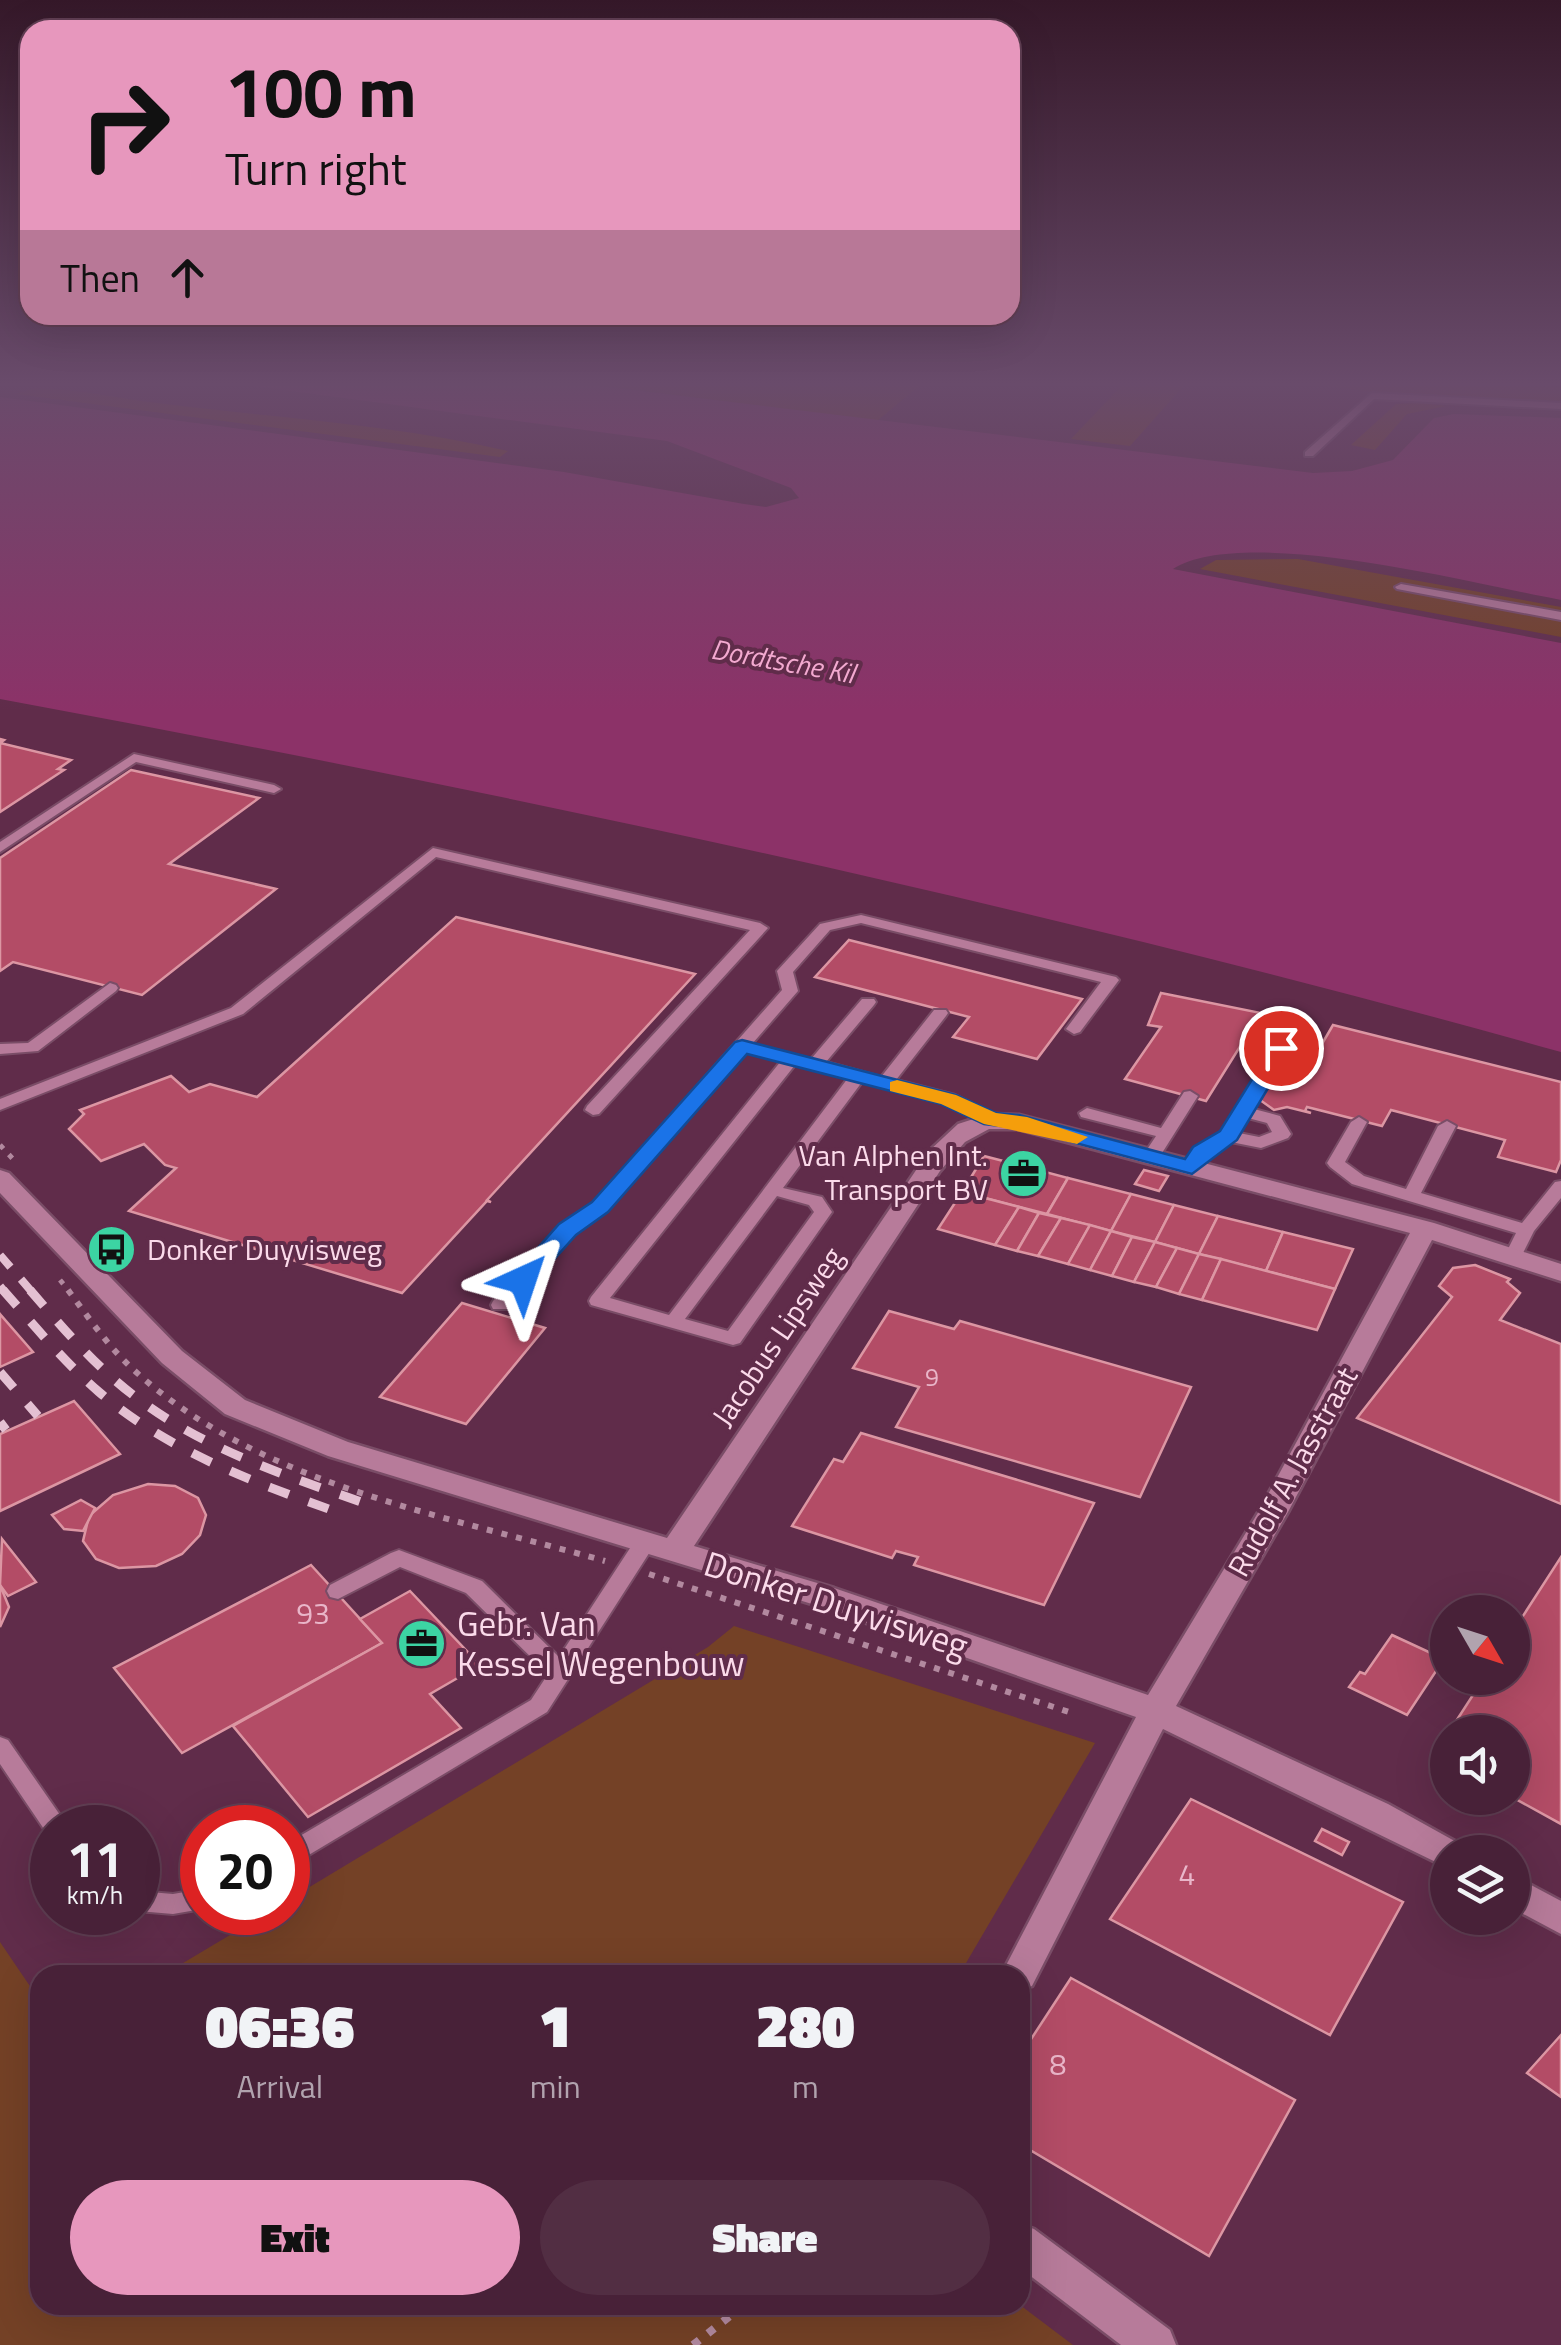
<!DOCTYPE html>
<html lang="en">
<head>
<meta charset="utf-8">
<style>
	:root { --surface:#482138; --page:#522e43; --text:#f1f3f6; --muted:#b1a3ae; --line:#603e53; --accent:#e797bd }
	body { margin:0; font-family:"Titillium Web",sans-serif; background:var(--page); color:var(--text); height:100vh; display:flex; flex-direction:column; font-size:38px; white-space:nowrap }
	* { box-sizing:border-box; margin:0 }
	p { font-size:32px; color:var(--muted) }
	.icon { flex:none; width:55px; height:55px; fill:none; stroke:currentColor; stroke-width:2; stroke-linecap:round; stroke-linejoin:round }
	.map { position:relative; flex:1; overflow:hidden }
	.sheet { position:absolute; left:30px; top:1965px; width:1000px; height:350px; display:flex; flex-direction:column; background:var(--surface); border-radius:30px; box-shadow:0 10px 40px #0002,0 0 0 2px var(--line) }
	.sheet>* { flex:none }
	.top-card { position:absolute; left:20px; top:20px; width:1000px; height:305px; border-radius:30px; box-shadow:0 10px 40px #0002,0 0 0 2px var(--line); background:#e797bd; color:#111; overflow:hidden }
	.needle { width:65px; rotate:129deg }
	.controls { position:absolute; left:1430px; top:1595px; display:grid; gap:20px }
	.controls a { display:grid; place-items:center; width:100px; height:100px; border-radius:50%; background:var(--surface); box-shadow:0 10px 40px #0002,0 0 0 2px var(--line); font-size:50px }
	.speed { position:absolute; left:30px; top:1805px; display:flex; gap:20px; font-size:50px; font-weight:700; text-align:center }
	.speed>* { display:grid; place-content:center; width:130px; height:130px; border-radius:50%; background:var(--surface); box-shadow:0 10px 40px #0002,0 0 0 2px var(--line); line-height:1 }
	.speed small { font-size:25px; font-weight:400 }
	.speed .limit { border:15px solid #d22; background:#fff; color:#111 }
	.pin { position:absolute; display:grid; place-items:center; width:85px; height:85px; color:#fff; margin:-42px; border:5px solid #fff; border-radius:50%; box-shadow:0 2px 10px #0007 }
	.me { position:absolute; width:110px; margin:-55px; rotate:42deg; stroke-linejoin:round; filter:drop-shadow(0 0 8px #0008) }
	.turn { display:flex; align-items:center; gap:35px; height:210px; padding:0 40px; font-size:45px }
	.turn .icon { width:130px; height:130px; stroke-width:2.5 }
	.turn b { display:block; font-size:70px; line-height:85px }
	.then { display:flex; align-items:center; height:95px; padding:0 40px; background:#0003; gap:20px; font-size:38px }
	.eta { display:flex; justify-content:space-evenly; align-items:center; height:170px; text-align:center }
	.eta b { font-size:60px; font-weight:800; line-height:70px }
	.primary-button { display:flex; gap:20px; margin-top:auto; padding:20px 40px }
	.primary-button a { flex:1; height:115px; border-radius:60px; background:var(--accent); color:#111; font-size:40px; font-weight:800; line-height:115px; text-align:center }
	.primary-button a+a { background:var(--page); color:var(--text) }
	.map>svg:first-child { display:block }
	.green { fill:#744126 }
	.water { fill:#8c3268 }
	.building { fill:#b34c66; stroke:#dc96a3; stroke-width:2.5 }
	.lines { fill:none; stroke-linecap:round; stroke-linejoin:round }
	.service-casing { stroke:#7a4d67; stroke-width:4 }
	.minor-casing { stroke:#7a4d67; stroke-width:5 }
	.path-far3 { stroke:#b2899f; stroke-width:2.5; stroke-dasharray:2.5 5; stroke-linecap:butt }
	.path-far2 { stroke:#b2899f; stroke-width:5; stroke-dasharray:5 8; stroke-linecap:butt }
	.path-far1 { stroke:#b2899f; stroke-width:6; stroke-dasharray:6 9; stroke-linecap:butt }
	.path { stroke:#b2899f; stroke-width:8; stroke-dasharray:8 11; stroke-linecap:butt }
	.service { fill:#b77b9a; fill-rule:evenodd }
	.minor { fill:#b77b9a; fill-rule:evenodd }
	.rail-far1 { stroke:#e4c0d2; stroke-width:8; stroke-dasharray:16 16; stroke-linecap:butt }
	.rail { stroke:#e4c0d2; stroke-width:9; stroke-dasharray:21 21; stroke-linecap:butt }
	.route { fill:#1a73e8; stroke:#114b97; stroke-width:2.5 }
	.slow { fill:#f59e0b }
	.labels { text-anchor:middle; stroke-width:8; stroke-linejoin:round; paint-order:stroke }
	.number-label { font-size:25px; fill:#e9b6c9 }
	.far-water-label { font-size:28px; font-style:italic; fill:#f3a9d0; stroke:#602c4a }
	.poi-label { font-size:30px; fill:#fbdaea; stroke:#602c4a; text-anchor:end }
	.street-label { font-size:30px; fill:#fbdaea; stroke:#602c4a }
	.near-number-label { font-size:30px; fill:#e9b6c9 }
	.near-street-label { font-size:35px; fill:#fbdaea; stroke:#602c4a }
	.near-poi-label { font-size:35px; fill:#fbdaea; stroke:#602c4a; text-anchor:start }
</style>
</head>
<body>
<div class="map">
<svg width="1561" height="2345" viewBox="0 0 1561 2345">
	<rect width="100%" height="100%" fill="#602c4a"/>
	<!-- green -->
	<g class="green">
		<polygon points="575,382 924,382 877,421"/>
		<polygon points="1125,382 1187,382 1130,446 1071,439"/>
		<polygon points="1294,382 1561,387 1561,403 1398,395"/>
		<path d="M35,388C77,389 116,398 157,403C274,418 393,424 508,451L500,457L16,394Z"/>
		<polygon points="1421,403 1446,406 1407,414 1375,450 1351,445 1396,404"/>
		<polygon points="1298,559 1561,607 1561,637 1200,569 1216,560"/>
		<polygon points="734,1626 1095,1743 959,1975 163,1975 267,1913 288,1912 288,1900 708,1647"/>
		<polygon points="0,1942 40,2001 40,2305 1020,2305 1073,2345 0,2345"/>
	</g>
	<!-- water -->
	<path class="water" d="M223,382H567L1313,473L1352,471L1393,460L1434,418L1454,414L1561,418V600C1474,584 1245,524 1173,569L1561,643V1052C1048,908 524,796 0,699V397L564,472L744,504L766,507L799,498L791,488L667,441Z"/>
	<!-- building -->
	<g class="building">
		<polygon points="0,739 4,740 0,743 71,760 58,769 64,770 0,812"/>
		<polygon points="131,770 259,798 169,864 276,889 142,995 13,962 0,971 0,858"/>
		<polygon points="456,917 695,974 487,1200 491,1202 487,1201 402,1293 129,1211 176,1168 165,1165 144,1144 101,1161 69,1129 84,1114 80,1110 171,1076 189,1092 210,1084 257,1097"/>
		<polygon points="849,940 1082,999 1037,1059 953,1037 969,1017 815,977"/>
		<polygon points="1161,993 1261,1013 1206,1101 1125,1079 1161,1027 1148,1025"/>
		<polygon points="1333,1025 1561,1082 1561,1160 1556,1172 1498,1157 1505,1140 1391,1110 1382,1126 1307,1107 1305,1111 1311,1113 1287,1107 1274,1110 1260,1100 1284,1061 1308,1068"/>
		<polygon points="984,1156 1011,1163 1068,1178 1047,1214 962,1192"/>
		<polygon points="1144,1170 1168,1176 1159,1191 1135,1184"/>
		<polygon points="1068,1178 1131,1194 1111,1231 1047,1214"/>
		<polygon points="962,1192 1019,1207 995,1245 938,1229"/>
		<polygon points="1131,1194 1174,1205 1155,1242 1111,1231"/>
		<polygon points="1174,1205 1218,1216 1199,1254 1155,1242"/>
		<polygon points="1019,1207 1039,1213 1017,1251 995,1245"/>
		<polygon points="1039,1213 1061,1218 1038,1256 1017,1251"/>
		<polygon points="1218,1216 1283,1232 1266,1271 1199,1254"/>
		<polygon points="1061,1218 1090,1225 1068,1264 1038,1256"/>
		<polygon points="1090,1225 1111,1231 1090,1270 1068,1264"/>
		<polygon points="1111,1231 1132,1237 1112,1276 1090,1270"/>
		<polygon points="1283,1232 1353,1249 1335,1289 1266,1271"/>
		<polygon points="1132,1237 1155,1242 1134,1282 1112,1276"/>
		<polygon points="1155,1242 1177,1248 1156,1287 1134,1282"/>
		<polygon points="1177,1248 1199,1254 1179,1294 1156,1287"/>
		<polygon points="1199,1254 1221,1259 1202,1300 1179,1294"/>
		<polygon points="1221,1259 1335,1289 1317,1330 1202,1300"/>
		<polygon points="1475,1265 1510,1279 1507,1282 1520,1293 1500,1320 1561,1344 1561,1504 1357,1418 1452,1297 1439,1286 1453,1268"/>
		<polygon points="462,1303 545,1328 466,1424 380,1397"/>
		<polygon points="889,1311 954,1329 960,1321 1191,1387 1140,1497 896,1427 919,1387 853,1368"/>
		<polygon points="0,1314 33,1352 0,1367"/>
		<polygon points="74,1401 120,1454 0,1511 0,1434"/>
		<polygon points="861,1433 1094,1503 1044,1605 914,1565 918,1557 896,1551 892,1558 792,1526 834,1459 843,1462"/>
		<polygon points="148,1484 175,1486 198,1498 206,1515 200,1535 182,1554 156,1566 119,1568 96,1559 83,1541 89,1516 113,1495"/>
		<polygon points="81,1500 95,1508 83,1531 64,1529 52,1515"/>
		<polygon points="2,1539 36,1582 8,1596 0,1585"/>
		<polygon points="1561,1557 1561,1824 1512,1797 1512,1732 1449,1732 1484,1678 1512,1678 1512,1633"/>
		<polygon points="311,1565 382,1643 182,1753 114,1668"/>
		<polygon points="0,1585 9,1607 0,1627"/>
		<polygon points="410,1591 480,1665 430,1694 461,1728 308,1817 233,1726 382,1643 360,1619"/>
		<polygon points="1392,1635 1444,1659 1407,1715 1349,1687 1360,1672 1365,1674"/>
		<polygon points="1448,1735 1448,1766 1431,1760"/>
		<polygon points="1191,1799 1403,1902 1330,2035 1110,1919"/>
		<polygon points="1322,1829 1349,1842 1342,1855 1315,1841"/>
		<polygon points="1071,1978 1295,2100 1209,2256 1020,2144 1020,2056"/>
		<polygon points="1561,2035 1561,2097 1527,2073"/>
	</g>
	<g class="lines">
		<defs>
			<g id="service">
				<polygon points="1372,393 1561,403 1561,409 1374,399 1313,456 1305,456 1305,452"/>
				<polygon points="1401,584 1561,612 1561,620 1397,589 1395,587"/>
				<polygon points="134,754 274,785 281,789 274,793 136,762 0,852 0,842"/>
				<polygon points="433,848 760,923 768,928 599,1114 593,1115 585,1110 587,1106 750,930 436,857 243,1014 0,1110 0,1099 231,1008"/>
				<path d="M861,915L1116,977L1119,980L1080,1032L1074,1034L1066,1029L1101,982L861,923L830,930L793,972L798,991L752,1044L811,1059L862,999H874L876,1002L874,1005L826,1062L881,1077L934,1010H946L948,1013L946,1016L896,1080L955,1095L998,1116L1000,1120L998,1124H986L943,1103L862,1082L783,1188L822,1197L832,1212L740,1343L733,1345L591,1305L589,1301L591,1297L781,1061L745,1052L606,1211L574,1234L507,1309H493L491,1305L493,1301L562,1226L594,1203L782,990L777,971L820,924ZM795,1065L848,1078L669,1315L610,1298ZM777,1196L809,1205L814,1212L728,1331L685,1319Z"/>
				<polygon points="110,983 116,985 118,988 116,991 38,1051 0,1054 0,1044 28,1043"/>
				<path d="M1300,1012L1308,1017L1254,1109L1280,1116L1291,1134L1288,1138L1261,1148L1231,1142L1208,1155L1198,1171H1186L1183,1167L1195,1148L1222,1133L1292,1017ZM1248,1118L1267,1123L1272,1132L1259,1137L1239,1133Z"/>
				<polygon points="1190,1091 1198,1096 1157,1161 1151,1162 1142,1157 1156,1136 1081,1117 1079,1113 1087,1108 1161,1128 1184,1092"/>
				<polygon points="1359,1117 1367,1122 1345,1162 1364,1176 1406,1189 1438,1126 1447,1121 1456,1126 1421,1193 1522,1223 1555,1182 1561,1181 1561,1198 1534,1231 1519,1261 1507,1261 1504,1257 1516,1233 1352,1184 1330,1167 1327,1163 1351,1122"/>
				<polygon points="644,1536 652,1539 655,1544 547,1712 297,1862 288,1865 288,1843 531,1700 548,1674 466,1593 400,1567 338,1599 330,1597 327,1591 330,1585 391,1553 399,1550 407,1553 482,1581 559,1657 636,1539"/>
				<polygon points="0,1737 8,1740 69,1828 52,1828 52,1836 48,1835 0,1764"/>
				<polygon points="202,1889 202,1909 173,1914 138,1911 138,1891 173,1894"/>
			</g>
			<g id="minor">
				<path d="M989,1114L1019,1115L1434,1223L1561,1264V1281L1432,1240L1288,1512L1176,1706L1388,1804L1460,1844L1465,1852H1448V1868L1163,1729L1032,1986L1020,1990V1975H1001L1136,1717L812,1604L328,1456L225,1414L162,1363L0,1193V1170L9,1173L182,1351L245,1400L348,1442L667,1538L929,1151L958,1124ZM989,1129H1018L1410,1233L1259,1511L1148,1695L834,1588L694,1546L940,1171L965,1142Z"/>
				<polygon points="1512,1875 1561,1901 1561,1934 1512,1908"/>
				<polygon points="1020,2224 1034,2229 1170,2330 1176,2345 1121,2345 1020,2268"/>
			</g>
		</defs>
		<!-- service casing -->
		<use href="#service" class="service-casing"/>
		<!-- minor casing -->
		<use href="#minor" class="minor-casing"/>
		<!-- path-far3 -->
		<polyline class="path-far3" points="1526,382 1561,384"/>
		<!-- path-far2 -->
		<g class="path-far2">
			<polyline points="0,1145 13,1159"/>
			<polyline points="60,1280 70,1292"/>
		</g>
		<!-- path-far1 -->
		<g class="path-far1">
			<path d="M68,1290C89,1318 109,1348 136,1372C261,1485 447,1516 605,1561"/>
			<polyline points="649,1574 1075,1714"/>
		</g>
		<!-- path -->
		<polyline class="path" points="693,2345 744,2305"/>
		<!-- service -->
		<use href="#service" class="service"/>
		<!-- minor -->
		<use href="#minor" class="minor"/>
		<!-- rail-far1 -->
		<g class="rail-far1">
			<polyline points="0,1255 32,1292"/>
			<polyline points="0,1286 5,1292"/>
		</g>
		<!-- rail -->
		<g class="rail">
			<path d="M3,1290C34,1325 63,1361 99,1392C168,1451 255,1483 340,1513"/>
			<path d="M30,1290C62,1327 94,1365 133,1395C201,1448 284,1475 364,1503"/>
			<polyline points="0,1372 38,1416"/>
			<polyline points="0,1422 6,1430"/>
		</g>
	</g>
	<!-- sky -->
	<linearGradient id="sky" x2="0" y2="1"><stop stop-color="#351829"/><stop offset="0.54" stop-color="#694b6b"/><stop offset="1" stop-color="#694b6b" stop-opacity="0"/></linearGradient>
	<rect width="1561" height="711" fill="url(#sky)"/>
	<!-- route -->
	<polygon class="route" points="742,1040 956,1095 996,1113 1019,1115 1185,1159 1193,1147 1220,1131 1274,1044 1281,1042 1292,1048 1237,1140 1192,1174 1019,1128 984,1124 941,1104 747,1054 608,1212 576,1235 531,1285 514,1285 511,1280 514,1275 559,1224 592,1202 735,1042"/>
	<!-- slow -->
	<polygon class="slow" points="897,1080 956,1095 996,1113 1027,1117 1088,1137 1077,1144 984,1124 941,1104 890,1091 890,1082"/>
	<!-- icons -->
	<defs>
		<symbol id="office-disc" viewBox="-11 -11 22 22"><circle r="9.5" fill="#3cd4a3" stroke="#602c4a"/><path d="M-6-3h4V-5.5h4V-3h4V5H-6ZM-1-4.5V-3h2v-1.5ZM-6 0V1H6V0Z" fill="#111"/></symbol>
		<symbol id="bus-disc" viewBox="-11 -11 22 22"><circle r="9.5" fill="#3cd4a3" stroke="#602c4a"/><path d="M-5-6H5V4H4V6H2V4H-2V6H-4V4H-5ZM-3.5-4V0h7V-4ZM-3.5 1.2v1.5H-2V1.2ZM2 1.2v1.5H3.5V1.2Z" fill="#111"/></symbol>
	</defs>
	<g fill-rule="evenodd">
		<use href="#office-disc" x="996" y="1146" width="55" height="55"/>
		<use href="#bus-disc" x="84" y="1222" width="55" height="55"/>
		<use href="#office-disc" x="394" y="1616" width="55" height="55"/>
	</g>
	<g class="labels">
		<!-- number labels -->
		<g class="number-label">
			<text x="932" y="1386">9</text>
		</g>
		<!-- far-water labels -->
		<g class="far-water-label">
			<text transform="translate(783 661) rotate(10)" y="10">Dordtsche Kil</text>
		</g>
		<!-- poi labels -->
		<g class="poi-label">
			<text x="988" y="1166">Van Alphen Int.<tspan x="988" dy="34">Transport BV</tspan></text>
			<text x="147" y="1260" text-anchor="start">Donker Duyvisweg</text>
		</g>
		<!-- street labels -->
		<g class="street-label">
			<text transform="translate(778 1337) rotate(-56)" y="10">Jacobus Lipsweg</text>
			<text transform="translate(1293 1472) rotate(-61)" y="10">Rudolf A. Jasstraat</text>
		</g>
		<!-- near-number labels -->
		<g class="near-number-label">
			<text x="313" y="1624">93</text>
			<text x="1187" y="1885">4</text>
			<text x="1058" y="2075">8</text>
		</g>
		<!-- near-street labels -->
		<g class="near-street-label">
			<text transform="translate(836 1605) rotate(18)" y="12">Donker Duyvisweg</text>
		</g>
		<!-- near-poi labels -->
		<g class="near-poi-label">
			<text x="457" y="1636">Gebr. Van<tspan x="457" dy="40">Kessel Wegenbouw</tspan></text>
		</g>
	</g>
</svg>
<div class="controls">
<a><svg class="needle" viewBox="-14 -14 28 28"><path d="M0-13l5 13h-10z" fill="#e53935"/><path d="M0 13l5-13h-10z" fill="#b1a3ae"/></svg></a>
<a><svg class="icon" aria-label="sound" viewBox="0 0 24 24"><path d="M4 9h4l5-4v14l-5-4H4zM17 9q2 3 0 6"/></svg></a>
<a><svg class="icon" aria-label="layers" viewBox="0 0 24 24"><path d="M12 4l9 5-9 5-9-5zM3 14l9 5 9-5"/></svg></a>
</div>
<div class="speed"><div>11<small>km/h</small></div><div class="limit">20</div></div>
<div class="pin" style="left:1281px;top:1048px;background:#d93025"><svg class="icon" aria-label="arrive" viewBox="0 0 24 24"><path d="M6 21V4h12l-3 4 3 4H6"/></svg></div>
<svg class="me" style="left:523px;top:1280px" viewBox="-20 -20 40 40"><path d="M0-17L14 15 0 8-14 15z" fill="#1a73e8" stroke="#fff" stroke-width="4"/></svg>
<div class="top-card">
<div class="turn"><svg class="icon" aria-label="right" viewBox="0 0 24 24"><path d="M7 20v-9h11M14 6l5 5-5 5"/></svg><div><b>100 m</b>Turn right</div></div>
<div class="then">Then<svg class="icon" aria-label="ahead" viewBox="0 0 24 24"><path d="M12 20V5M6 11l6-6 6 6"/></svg></div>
</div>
<section class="sheet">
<div class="eta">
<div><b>06:36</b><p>Arrival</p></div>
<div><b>1</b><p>min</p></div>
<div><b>280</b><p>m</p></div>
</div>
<div class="primary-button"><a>Exit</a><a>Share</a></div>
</section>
</div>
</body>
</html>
